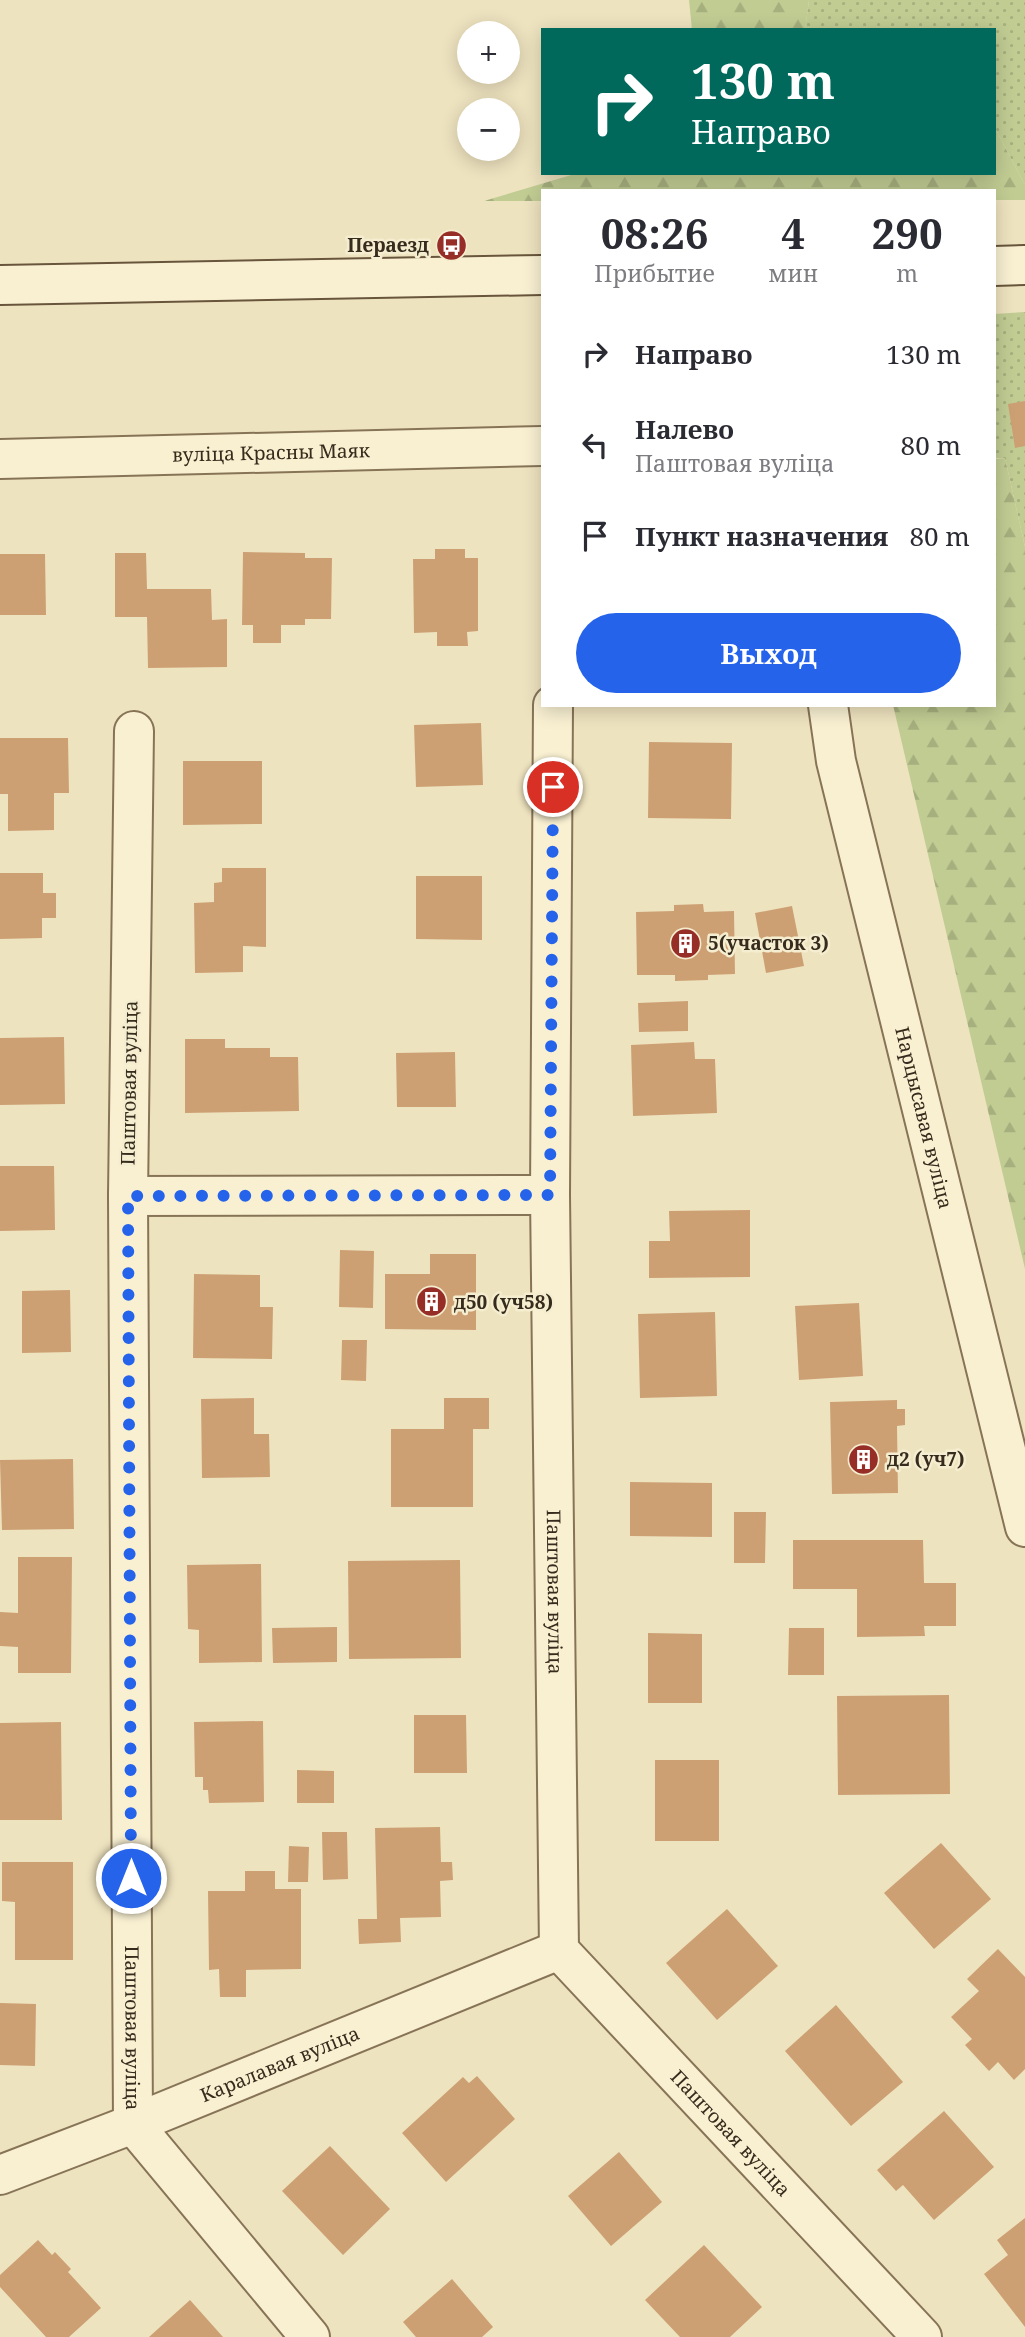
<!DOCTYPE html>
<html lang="ru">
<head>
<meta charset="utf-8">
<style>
	:root { --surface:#fff; --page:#f2f2f3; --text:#2b2b33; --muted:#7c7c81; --accent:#2563eb }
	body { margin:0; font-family:"Noto Serif",serif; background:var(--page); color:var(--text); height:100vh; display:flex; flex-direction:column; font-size:26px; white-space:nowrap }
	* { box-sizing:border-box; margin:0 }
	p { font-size:23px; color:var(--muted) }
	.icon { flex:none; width:38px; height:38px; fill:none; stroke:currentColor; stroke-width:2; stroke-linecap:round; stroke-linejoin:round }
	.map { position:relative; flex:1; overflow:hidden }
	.panel { position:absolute; left:541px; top:189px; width:455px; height:518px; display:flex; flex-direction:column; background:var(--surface); border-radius:0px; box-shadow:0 4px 18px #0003 }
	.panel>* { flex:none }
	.top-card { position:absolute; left:541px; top:28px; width:455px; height:147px; border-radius:0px; box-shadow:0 4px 18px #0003; background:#00695c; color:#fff; overflow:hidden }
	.tools { position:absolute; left:457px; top:21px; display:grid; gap:14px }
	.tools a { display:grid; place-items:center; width:63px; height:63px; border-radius:50%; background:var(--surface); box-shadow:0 4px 18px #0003; font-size:35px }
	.pin { position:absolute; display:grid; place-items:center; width:60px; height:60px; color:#fff; margin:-30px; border:4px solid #fff; border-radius:50%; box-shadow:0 2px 7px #0007 }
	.me { position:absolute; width:77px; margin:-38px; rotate:0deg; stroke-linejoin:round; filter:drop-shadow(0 0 5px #0008) }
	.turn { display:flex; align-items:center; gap:24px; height:147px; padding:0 35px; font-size:32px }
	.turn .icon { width:91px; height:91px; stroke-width:2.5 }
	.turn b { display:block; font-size:49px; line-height:60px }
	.eta { display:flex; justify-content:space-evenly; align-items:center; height:119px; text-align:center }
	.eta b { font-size:42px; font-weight:700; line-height:49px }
	.action { display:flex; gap:14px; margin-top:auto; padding:14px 35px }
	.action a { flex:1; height:80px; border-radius:42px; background:var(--accent); color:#fff; font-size:28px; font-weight:700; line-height:80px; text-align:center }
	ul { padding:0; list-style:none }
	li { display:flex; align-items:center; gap:21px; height:91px; padding:0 35px }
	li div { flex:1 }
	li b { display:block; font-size:26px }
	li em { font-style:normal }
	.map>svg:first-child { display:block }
	.forest { fill:url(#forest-firs) }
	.garden { fill:url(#garden-dots) }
	.building { fill:#cda074 }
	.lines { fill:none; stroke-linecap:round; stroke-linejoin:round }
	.street-casing { stroke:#877457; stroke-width:42 }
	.secondary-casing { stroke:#68553b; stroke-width:42 }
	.street { stroke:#f9f0d2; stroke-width:38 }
	.secondary { stroke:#f9f0d2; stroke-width:38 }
	.route { stroke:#2563eb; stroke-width:12; stroke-dasharray:0 21.6 }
	.labels { text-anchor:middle; stroke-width:5; stroke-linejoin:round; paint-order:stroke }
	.poi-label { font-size:19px; font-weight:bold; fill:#362b1c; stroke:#f5edcf; text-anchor:start }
	.street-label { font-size:19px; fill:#362b1c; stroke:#f5edcf }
</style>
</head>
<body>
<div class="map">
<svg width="1025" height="2337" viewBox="0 0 1025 2337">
	<defs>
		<pattern id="forest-firs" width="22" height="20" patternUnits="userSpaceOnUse" patternTransform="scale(1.75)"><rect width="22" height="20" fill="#c1cc93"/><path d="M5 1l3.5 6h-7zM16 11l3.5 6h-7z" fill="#a6af7e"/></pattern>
		<pattern id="garden-dots" width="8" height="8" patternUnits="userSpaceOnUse" patternTransform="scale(1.75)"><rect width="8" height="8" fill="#c1cc93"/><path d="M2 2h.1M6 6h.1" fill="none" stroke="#a6af7e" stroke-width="1.8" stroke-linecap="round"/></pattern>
	</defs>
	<rect width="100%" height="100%" fill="#eee3bf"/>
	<!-- forest -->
	<g class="forest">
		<polygon points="689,0 809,0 805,30 692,30"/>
		<polygon points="994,126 1025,185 1025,200 994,200 994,191 542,191 542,201 484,201 578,173 994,173"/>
		<polygon points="1005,458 1025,547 1025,1269 893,705 994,705 994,459"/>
	</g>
	<!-- garden -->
	<g class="garden">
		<polygon points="809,0 1025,0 1025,185 994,126 994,30 805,30"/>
		<polygon points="1025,312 1025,547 1005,458 994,458 994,314"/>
	</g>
	<!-- building -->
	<g class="building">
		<polygon points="1025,401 1025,446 1015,448 1008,404"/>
		<polygon points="435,549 465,549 465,558 478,558 478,631 467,632 468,646 437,646 437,632 414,633 413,559 435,559"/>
		<polygon points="243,552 305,553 305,558 332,558 331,619 305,619 305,625 281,625 281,643 253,643 253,625 242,625"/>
		<polygon points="115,553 146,553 147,589 211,589 212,620 227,619 227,667 148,668 147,617 115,617"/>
		<polygon points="0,554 45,554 46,615 0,615"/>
		<polygon points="481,723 483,785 416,787 414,725"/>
		<polygon points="0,738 68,738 69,793 54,793 54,830 8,831 8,794 0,794"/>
		<polygon points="649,742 732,743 731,819 648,818"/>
		<polygon points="183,761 262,761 262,824 183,825"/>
		<polygon points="222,868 266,868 266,947 243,946 243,972 195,973 194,903 214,902 214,883 222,882"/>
		<polygon points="0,873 43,873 43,893 56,893 56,918 42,918 42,938 0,939"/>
		<polygon points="416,876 482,876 482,940 416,939"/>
		<polygon points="703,904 704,912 734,911 735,974 708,975 708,980 675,981 675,975 637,975 636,912 674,911 674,905"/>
		<polygon points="792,906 804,966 766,973 755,913"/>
		<polygon points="688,1001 688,1031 639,1032 638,1003"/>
		<polygon points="64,1037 65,1104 0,1105 0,1038"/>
		<polygon points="185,1039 225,1039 225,1048 270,1048 270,1057 298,1057 299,1111 185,1113"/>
		<polygon points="694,1042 695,1059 715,1059 717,1113 633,1116 631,1045"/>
		<polygon points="455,1052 456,1107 397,1107 396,1053"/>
		<polygon points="0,1166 54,1166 55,1230 0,1231"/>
		<polygon points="750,1210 750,1277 649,1278 649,1241 670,1241 669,1211"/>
		<polygon points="340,1250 374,1251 373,1308 339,1307"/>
		<polygon points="430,1254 476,1254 476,1330 385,1329 385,1274 430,1274"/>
		<polygon points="194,1274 260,1275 260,1307 273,1307 272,1359 193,1358"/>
		<polygon points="70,1290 71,1352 22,1353 22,1291"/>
		<polygon points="859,1303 863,1376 799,1380 795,1306"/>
		<polygon points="715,1312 717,1396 640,1398 638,1314"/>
		<polygon points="342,1340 367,1340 366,1381 341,1380"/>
		<polygon points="254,1398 254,1434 269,1434 270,1477 202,1478 201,1399"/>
		<polygon points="444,1398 489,1398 489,1429 473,1429 473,1507 391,1507 391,1429 444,1429"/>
		<polygon points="897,1400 897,1409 905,1409 905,1425 897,1426 898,1493 832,1494 830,1402"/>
		<polygon points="73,1459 74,1529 2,1530 0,1460"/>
		<polygon points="630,1482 712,1483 712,1537 630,1536"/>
		<polygon points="734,1512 766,1512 765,1563 734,1563"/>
		<polygon points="793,1540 923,1540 924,1583 956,1583 956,1626 924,1626 925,1636 857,1637 857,1589 793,1589"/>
		<polygon points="18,1557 72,1557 71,1673 18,1673 18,1647 0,1646 0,1612 18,1613"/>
		<polygon points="460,1560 461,1658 349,1659 348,1561"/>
		<polygon points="261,1564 262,1662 199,1663 199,1630 188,1629 187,1565"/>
		<polygon points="337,1627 337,1662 273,1663 272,1628"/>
		<polygon points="789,1628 824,1628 824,1675 788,1675"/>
		<polygon points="648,1633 702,1634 702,1703 648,1703"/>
		<polygon points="949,1695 950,1794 838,1795 837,1696"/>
		<polygon points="414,1715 466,1715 467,1773 414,1773"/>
		<polygon points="263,1721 264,1802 209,1803 208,1790 203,1790 203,1777 195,1777 194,1722"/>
		<polygon points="61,1722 62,1820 0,1820 0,1723"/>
		<rect x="655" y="1760" width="64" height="81"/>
		<polygon points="297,1770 334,1771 334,1803 297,1803"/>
		<polygon points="440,1827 441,1862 452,1862 453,1880 440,1881 441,1917 400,1918 401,1942 359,1944 358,1919 377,1919 375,1828"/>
		<polygon points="322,1832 347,1832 348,1879 323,1880"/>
		<polygon points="941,1843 991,1899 934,1949 884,1893"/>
		<polygon points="289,1846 309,1847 308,1882 288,1882"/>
		<polygon points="2,1862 73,1862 73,1960 15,1960 15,1902 2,1901"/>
		<polygon points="245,1871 275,1871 275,1889 301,1889 301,1969 246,1970 246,1997 220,1997 219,1969 209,1970 208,1891 245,1891"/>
		<polygon points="727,1909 778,1966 717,2020 666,1963"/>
		<polygon points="998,1949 1025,1977 1025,2069 1014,2080 998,2062 989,2071 965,2045 972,2039 951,2017 979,1991 967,1979"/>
		<polygon points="0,2003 36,2004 35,2066 0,2065"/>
		<polygon points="836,2005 903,2082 851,2126 785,2051"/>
		<polygon points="477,2076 515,2119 446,2182 402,2133 463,2077 469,2083"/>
		<polygon points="944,2111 994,2167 934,2220 903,2185 896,2191 877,2170"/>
		<polygon points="330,2146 390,2209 343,2255 282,2191"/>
		<polygon points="619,2152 662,2202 611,2246 568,2196"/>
		<polygon points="1025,2218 1025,2327 984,2274 1008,2255 997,2240"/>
		<polygon points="38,2240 52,2255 55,2252 71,2269 68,2272 101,2308 69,2337 46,2337 0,2287 0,2275"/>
		<polygon points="704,2245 762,2307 730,2337 680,2337 645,2300"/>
		<polygon points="452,2279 493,2327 482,2337 416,2337 403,2322"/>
		<polygon points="190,2300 223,2337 149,2337"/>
	</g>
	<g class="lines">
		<defs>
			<g id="street">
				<path id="s1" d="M0,459L542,446"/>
				<path id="s2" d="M553,705L550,1195L559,1950L922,2337"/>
				<path id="s3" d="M828,705L836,761L1025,1527"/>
				<path id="s4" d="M134,731L128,1196L133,2124L310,2337"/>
				<polyline points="128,1196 550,1195"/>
				<path id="s5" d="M0,2175L133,2124L559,1950"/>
			</g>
			<g id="secondary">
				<polyline points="994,266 1025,265"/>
				<polyline points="0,285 542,275"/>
			</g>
		</defs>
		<!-- street casing -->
		<use href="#street" class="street-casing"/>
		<!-- secondary casing -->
		<use href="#secondary" class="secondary-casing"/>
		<!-- street -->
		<use href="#street" class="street"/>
		<!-- secondary -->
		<use href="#secondary" class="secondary"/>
	</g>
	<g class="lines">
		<!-- route -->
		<polyline class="route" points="131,1878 128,1196 550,1195 553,787"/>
	</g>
	<!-- icons -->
	<defs>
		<symbol id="bus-disc" viewBox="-11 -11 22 22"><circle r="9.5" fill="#962e27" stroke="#f5edcf"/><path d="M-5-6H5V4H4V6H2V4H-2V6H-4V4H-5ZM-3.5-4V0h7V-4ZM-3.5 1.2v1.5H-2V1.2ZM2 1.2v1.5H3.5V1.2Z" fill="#fff"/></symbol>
		<symbol id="building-disc" viewBox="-11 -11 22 22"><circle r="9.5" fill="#962e27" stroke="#f5edcf"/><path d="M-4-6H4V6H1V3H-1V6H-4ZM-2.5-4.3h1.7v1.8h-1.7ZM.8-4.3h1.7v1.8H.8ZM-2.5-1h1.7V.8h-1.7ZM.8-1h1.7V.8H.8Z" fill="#fff"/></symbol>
	</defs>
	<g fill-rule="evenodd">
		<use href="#bus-disc" x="434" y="228" width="35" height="35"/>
		<use href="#building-disc" x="668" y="926" width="35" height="35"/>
		<use href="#building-disc" x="414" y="1284" width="35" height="35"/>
		<use href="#building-disc" x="846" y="1442" width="35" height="35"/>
	</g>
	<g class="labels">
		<!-- poi labels -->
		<g class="poi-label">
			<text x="429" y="252" text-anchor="end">Пераезд</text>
			<text x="708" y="950">5(участок 3)</text>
			<text x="454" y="1309">д50 (уч58)</text>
			<text x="887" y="1466">д2 (уч7)</text>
		</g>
		<!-- street labels -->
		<g class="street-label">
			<text dy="7" stroke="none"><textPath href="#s1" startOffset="271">вуліца Красны Маяк</textPath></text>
			<text transform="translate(129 1083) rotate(-89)" y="7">Паштовая вуліца</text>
			<text dy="7" stroke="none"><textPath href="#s3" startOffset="424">Нарцысавая вуліца</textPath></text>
			<text dy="7" stroke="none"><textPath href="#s2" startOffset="887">Паштовая вуліца</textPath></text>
			<text dy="7" stroke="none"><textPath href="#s4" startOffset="1297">Паштовая вуліца</textPath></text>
			<text dy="7" stroke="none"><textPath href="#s5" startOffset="301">Каралавая вуліца</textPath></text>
			<text dy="7" stroke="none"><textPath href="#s2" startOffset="1496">Паштовая вуліца</textPath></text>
		</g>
	</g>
</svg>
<div class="tools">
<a>+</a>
<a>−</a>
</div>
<div class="pin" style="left:553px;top:787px;background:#d93025"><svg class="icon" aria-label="arrive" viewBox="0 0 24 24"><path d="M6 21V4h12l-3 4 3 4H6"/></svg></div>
<svg class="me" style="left:131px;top:1878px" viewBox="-20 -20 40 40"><circle r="17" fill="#2563eb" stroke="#fff" stroke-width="3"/><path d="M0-11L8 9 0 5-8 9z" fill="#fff"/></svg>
<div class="top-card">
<div class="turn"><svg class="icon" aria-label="right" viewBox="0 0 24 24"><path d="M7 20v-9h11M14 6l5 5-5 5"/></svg><div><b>130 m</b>Направо</div></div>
</div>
<section class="panel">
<div class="eta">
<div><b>08:26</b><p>Прибытие</p></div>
<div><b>4</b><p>мин</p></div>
<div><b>290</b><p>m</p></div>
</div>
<ul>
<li><svg class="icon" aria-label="right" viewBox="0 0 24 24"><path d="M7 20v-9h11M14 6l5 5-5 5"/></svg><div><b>Направо</b></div><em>130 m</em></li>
<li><svg class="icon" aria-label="left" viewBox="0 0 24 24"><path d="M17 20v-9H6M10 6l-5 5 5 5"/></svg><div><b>Налево</b><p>Паштовая вуліца</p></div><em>80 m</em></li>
<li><svg class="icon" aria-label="arrive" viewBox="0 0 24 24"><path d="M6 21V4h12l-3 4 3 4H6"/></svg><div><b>Пункт назначения</b></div><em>80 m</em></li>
</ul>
<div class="action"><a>Выход</a></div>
</section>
</div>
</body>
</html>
